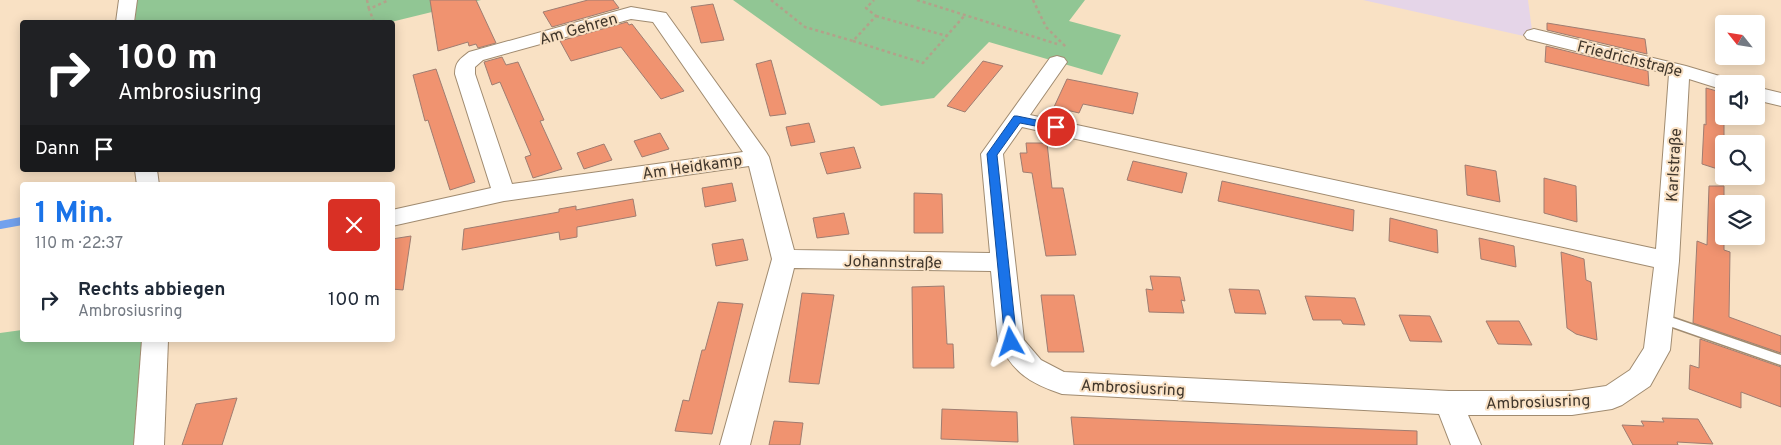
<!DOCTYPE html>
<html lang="de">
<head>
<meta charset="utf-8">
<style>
	:root { --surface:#fff; --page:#f2f2f3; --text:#1f2937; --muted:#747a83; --accent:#1a73e8 }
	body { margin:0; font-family:Overpass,sans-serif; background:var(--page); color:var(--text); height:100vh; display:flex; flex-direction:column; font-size:19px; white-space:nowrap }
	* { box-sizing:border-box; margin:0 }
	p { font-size:16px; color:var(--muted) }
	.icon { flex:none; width:28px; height:28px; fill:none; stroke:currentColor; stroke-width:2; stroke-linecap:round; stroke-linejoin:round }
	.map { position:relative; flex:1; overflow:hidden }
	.drawer { position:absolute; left:20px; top:182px; width:375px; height:160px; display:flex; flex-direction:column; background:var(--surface); border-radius:5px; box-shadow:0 2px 12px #0003 }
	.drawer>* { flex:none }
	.guide { position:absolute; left:20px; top:20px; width:375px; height:152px; border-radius:5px; box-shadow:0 2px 12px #0003; background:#202124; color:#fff; overflow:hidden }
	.needle { width:32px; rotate:300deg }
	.fabs { position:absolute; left:1715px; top:15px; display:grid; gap:10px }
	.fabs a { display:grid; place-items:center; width:50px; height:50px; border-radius:5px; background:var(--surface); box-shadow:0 2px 12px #0003; font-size:25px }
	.pin { position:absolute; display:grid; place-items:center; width:42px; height:42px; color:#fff; margin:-21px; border:2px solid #fff; border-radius:50%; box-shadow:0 1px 5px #0007 }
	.me { position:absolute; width:55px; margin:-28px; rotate:354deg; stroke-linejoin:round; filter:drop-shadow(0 0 4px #0008) }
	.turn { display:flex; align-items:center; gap:18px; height:105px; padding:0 15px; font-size:22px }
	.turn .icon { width:65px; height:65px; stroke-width:2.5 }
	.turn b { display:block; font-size:35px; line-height:42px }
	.then { display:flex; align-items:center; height:48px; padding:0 15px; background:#0003; gap:10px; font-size:19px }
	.round { display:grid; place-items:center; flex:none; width:52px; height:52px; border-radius:5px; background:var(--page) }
	.headline { display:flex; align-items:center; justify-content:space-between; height:85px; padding:0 15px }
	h1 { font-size:30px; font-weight:700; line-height:38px; color:var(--accent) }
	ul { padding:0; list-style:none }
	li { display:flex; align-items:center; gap:15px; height:65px; padding:0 15px }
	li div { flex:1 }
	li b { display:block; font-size:19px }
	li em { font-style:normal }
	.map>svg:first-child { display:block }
	.commercial { fill:#e5d5e8 }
	.green { fill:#91c694 }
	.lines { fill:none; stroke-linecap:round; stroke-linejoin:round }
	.stream { stroke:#72a1ed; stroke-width:8 }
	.building { fill:#f09370; stroke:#9f7d71 }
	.lane-casing { stroke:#a08b70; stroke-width:3 }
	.street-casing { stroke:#a08b70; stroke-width:2 }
	.path { stroke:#b3a18a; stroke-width:2.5; stroke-dasharray:3 3; stroke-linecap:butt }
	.lane { fill:#fff; fill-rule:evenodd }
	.street { fill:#fff; fill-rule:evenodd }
	.route { fill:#1a73e8; stroke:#114b97 }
	.labels { text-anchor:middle; stroke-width:4; stroke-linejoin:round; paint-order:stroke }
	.street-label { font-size:16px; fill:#41372c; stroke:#f9e1c4 }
</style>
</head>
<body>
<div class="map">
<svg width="1781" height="445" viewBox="0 0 1781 445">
	<rect width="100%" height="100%" fill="#f9e1c4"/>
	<!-- commercial -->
	<polygon class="commercial" points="1363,0 1528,0 1533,38"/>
	<!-- green -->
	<g class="green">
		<polygon points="136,0 481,0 391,22 135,22"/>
		<polygon points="733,0 1085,0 1069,21 1121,35 1102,75 989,42 934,98 881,106"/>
		<polygon points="22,330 22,340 155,340 149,445 0,445 0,333"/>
	</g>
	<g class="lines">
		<!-- stream -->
		<polyline class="stream" points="0,225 22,221"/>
	</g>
	<!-- building -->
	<g class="building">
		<polygon points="430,0 476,0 496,43 478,48 476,44 469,46 468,42 438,51"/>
		<polygon points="588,0 613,0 619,8 552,27 543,12"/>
		<polygon points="713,4 724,40 701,43 691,7"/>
		<polygon points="627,22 629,25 632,24 684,91 661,99 621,47 571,61 560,41"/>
		<polygon points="1547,23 1645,39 1647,54 1547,30"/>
		<polygon points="1546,46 1648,71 1649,86 1545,62"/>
		<polygon points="502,57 506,65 518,62 544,120 540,121 562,169 533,178 525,157 531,155 500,82 492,85 484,62"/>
		<polygon points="771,60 786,114 770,116 756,64"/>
		<polygon points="983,61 1003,66 965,112 947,106"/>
		<polygon points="436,69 475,182 450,190 428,120 425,121 413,75"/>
		<polygon points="1067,79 1138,93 1133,114 1083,104 1079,113 1054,107"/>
		<polygon points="1706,88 1724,93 1724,171 1702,164 1704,124 1706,125"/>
		<polygon points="809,123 815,142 791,146 786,127"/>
		<polygon points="660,133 669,149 642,157 634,141"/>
		<polygon points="1026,143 1047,143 1052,188 1063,188 1076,255 1046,256 1032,173 1023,172 1020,153 1027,153"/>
		<polygon points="604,144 612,160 584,169 577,153"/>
		<polygon points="854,147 861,168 827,174 820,153"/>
		<polygon points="1133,161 1187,173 1182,193 1127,180"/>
		<polygon points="1465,165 1496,171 1500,202 1467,195"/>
		<polygon points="1544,178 1576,186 1577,222 1544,213"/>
		<polygon points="1222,181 1354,210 1353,231 1218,201"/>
		<polygon points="732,183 736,201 705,207 702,188"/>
		<polygon points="1709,186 1724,186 1724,250 1730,252 1729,317 1781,336 1781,353 1693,323 1697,241 1707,245"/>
		<polygon points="914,193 942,194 943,233 914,233"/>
		<polygon points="633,199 636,216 577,227 577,237 560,240 559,232 462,250 464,229 559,212 559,209 576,206 576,210"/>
		<polygon points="844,213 849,234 817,238 813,218"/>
		<polygon points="1390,218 1437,230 1438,253 1389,241"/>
		<polygon points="411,236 403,290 392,289 392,239"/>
		<polygon points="1479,238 1514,246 1516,267 1481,259"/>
		<polygon points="743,239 748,260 716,266 712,244"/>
		<polygon points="1561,252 1584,259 1586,280 1591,282 1597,340 1576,334 1567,328"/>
		<polygon points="1150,276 1180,277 1185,301 1181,300 1184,313 1149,312 1146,289 1153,290"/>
		<polygon points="944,286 947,344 953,344 954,368 913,368 912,287"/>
		<polygon points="1229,289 1259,290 1266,314 1235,313"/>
		<polygon points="802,293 834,295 819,384 789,382"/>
		<polygon points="1041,295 1074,295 1084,352 1048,352"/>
		<polygon points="1305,296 1355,298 1365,325 1343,324 1341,320 1313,320"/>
		<polygon points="718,302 743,304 712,434 675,431 683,400 689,401 702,350 705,350"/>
		<polygon points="1399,315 1430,316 1442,342 1410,341"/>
		<polygon points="1486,321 1519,321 1532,345 1498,344"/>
		<polygon points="1700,339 1781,367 1781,407 1741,392 1741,408 1689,389 1690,365 1699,368"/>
		<polygon points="237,398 222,445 182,445 196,404"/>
		<polygon points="942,409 1017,412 1018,442 941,439"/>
		<polygon points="1071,417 1417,431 1417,445 1074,445"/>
		<polygon points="1662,418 1698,419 1713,444 1677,442 1678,445 1633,445 1622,425 1644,426 1641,421 1664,422"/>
		<polygon points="774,421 803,423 800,445 769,445"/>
	</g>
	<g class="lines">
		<defs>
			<polygon id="lane" points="1662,314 1781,355 1781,365 1658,322 1656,319 1658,316"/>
			<g id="street">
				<polygon points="119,0 137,0 134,22 116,22"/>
				<path d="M631,7L666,13L766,152L769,157L794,250L990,253L981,154L1050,58L1057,56L1064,58L1067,62L1030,115L1656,249L1669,74L1527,39L1524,35L1527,31L1534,29L1686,66L1733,80L1736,84H1724V90L1689,79L1679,261L1670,350L1650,386L1622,405L1612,409L1572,415H1468L1481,445H1451L1439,414L1062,394C1029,383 1014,373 998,342L991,271L794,268L750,445H720L772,259L749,166L504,201L392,226V210L491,188L455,74C455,62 460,59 469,52ZM631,19L653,22L743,152L512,184L475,74V67L483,60ZM1022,127L1654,267L1644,348L1630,370L1606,386L1572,391H1449L1064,372L1041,360L1024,340L1003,154Z"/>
				<polygon points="1756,87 1781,93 1781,106 1756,100"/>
				<polygon points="135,170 157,170 159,185 137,185"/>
				<polygon points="142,340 168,340 164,445 134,445"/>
			</g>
		</defs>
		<!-- lane casing -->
		<use href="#lane" class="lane-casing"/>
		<!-- street casing -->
		<use href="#street" class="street-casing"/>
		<!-- path -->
		<g class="path">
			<polyline points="367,0 369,9"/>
			<polyline points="771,0 805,27 853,41 876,16 866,8 874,0"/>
			<polyline points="917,0 1057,44"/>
			<polyline points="1033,0 1046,27 1066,47"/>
			<polyline points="876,16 947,36"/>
			<polyline points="374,22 369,9 389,0"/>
			<polyline points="853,41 923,63 965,15"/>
		</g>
		<!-- lane -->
		<use href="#lane" class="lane"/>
		<!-- street -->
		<use href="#street" class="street"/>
	</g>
	<!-- route -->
	<polygon class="route" points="1014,116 1017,116 1056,124 1061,127 1056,130 1020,123 997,155 1017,342 1016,346 1006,346 1005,342 987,154"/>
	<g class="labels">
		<!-- street labels -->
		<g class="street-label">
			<text transform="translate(578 28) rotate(-16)" y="6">Am Gehren</text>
			<text transform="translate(1630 58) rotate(14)" y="6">Friedrichstraße</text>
			<text transform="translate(1673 165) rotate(-87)" y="6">Karlstraße</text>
			<text transform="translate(692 166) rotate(-8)" y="6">Am Heidkamp</text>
			<text transform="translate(893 261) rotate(1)" y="6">Johannstraße</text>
			<text transform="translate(1133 387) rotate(3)" y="6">Ambrosiusring</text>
			<text transform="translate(1538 401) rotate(-2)" y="6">Ambrosiusring</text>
		</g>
	</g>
</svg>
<div class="fabs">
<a><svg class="needle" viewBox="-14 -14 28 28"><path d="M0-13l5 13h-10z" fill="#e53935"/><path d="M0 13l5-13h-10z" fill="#747a83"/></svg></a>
<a><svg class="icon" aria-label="sound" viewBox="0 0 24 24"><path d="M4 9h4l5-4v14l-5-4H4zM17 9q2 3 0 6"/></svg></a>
<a><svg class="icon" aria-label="search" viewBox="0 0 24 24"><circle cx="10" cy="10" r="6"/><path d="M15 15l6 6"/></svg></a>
<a><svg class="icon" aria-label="layers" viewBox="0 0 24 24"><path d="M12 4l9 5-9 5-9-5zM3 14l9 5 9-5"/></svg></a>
</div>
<div class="pin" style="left:1056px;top:127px;background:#d93025"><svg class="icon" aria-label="arrive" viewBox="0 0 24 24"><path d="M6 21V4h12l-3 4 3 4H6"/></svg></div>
<svg class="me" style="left:1011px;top:342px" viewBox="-20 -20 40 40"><path d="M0-17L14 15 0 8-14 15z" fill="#1a73e8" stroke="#fff" stroke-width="4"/></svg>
<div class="guide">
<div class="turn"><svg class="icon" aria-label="right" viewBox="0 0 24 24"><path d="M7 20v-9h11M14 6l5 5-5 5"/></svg><div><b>100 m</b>Ambrosiusring</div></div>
<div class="then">Dann<svg class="icon" aria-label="arrive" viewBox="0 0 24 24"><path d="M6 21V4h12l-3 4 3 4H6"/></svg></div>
</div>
<section class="drawer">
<div class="headline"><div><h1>1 Min.</h1><p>110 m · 22:37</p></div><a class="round" style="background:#d93025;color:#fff"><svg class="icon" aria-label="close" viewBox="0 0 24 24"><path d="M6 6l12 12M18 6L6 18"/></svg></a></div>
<ul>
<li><svg class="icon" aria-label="right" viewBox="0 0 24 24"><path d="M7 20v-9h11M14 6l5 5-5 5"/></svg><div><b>Rechts abbiegen</b><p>Ambrosiusring</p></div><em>100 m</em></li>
</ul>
</section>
</div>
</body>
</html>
